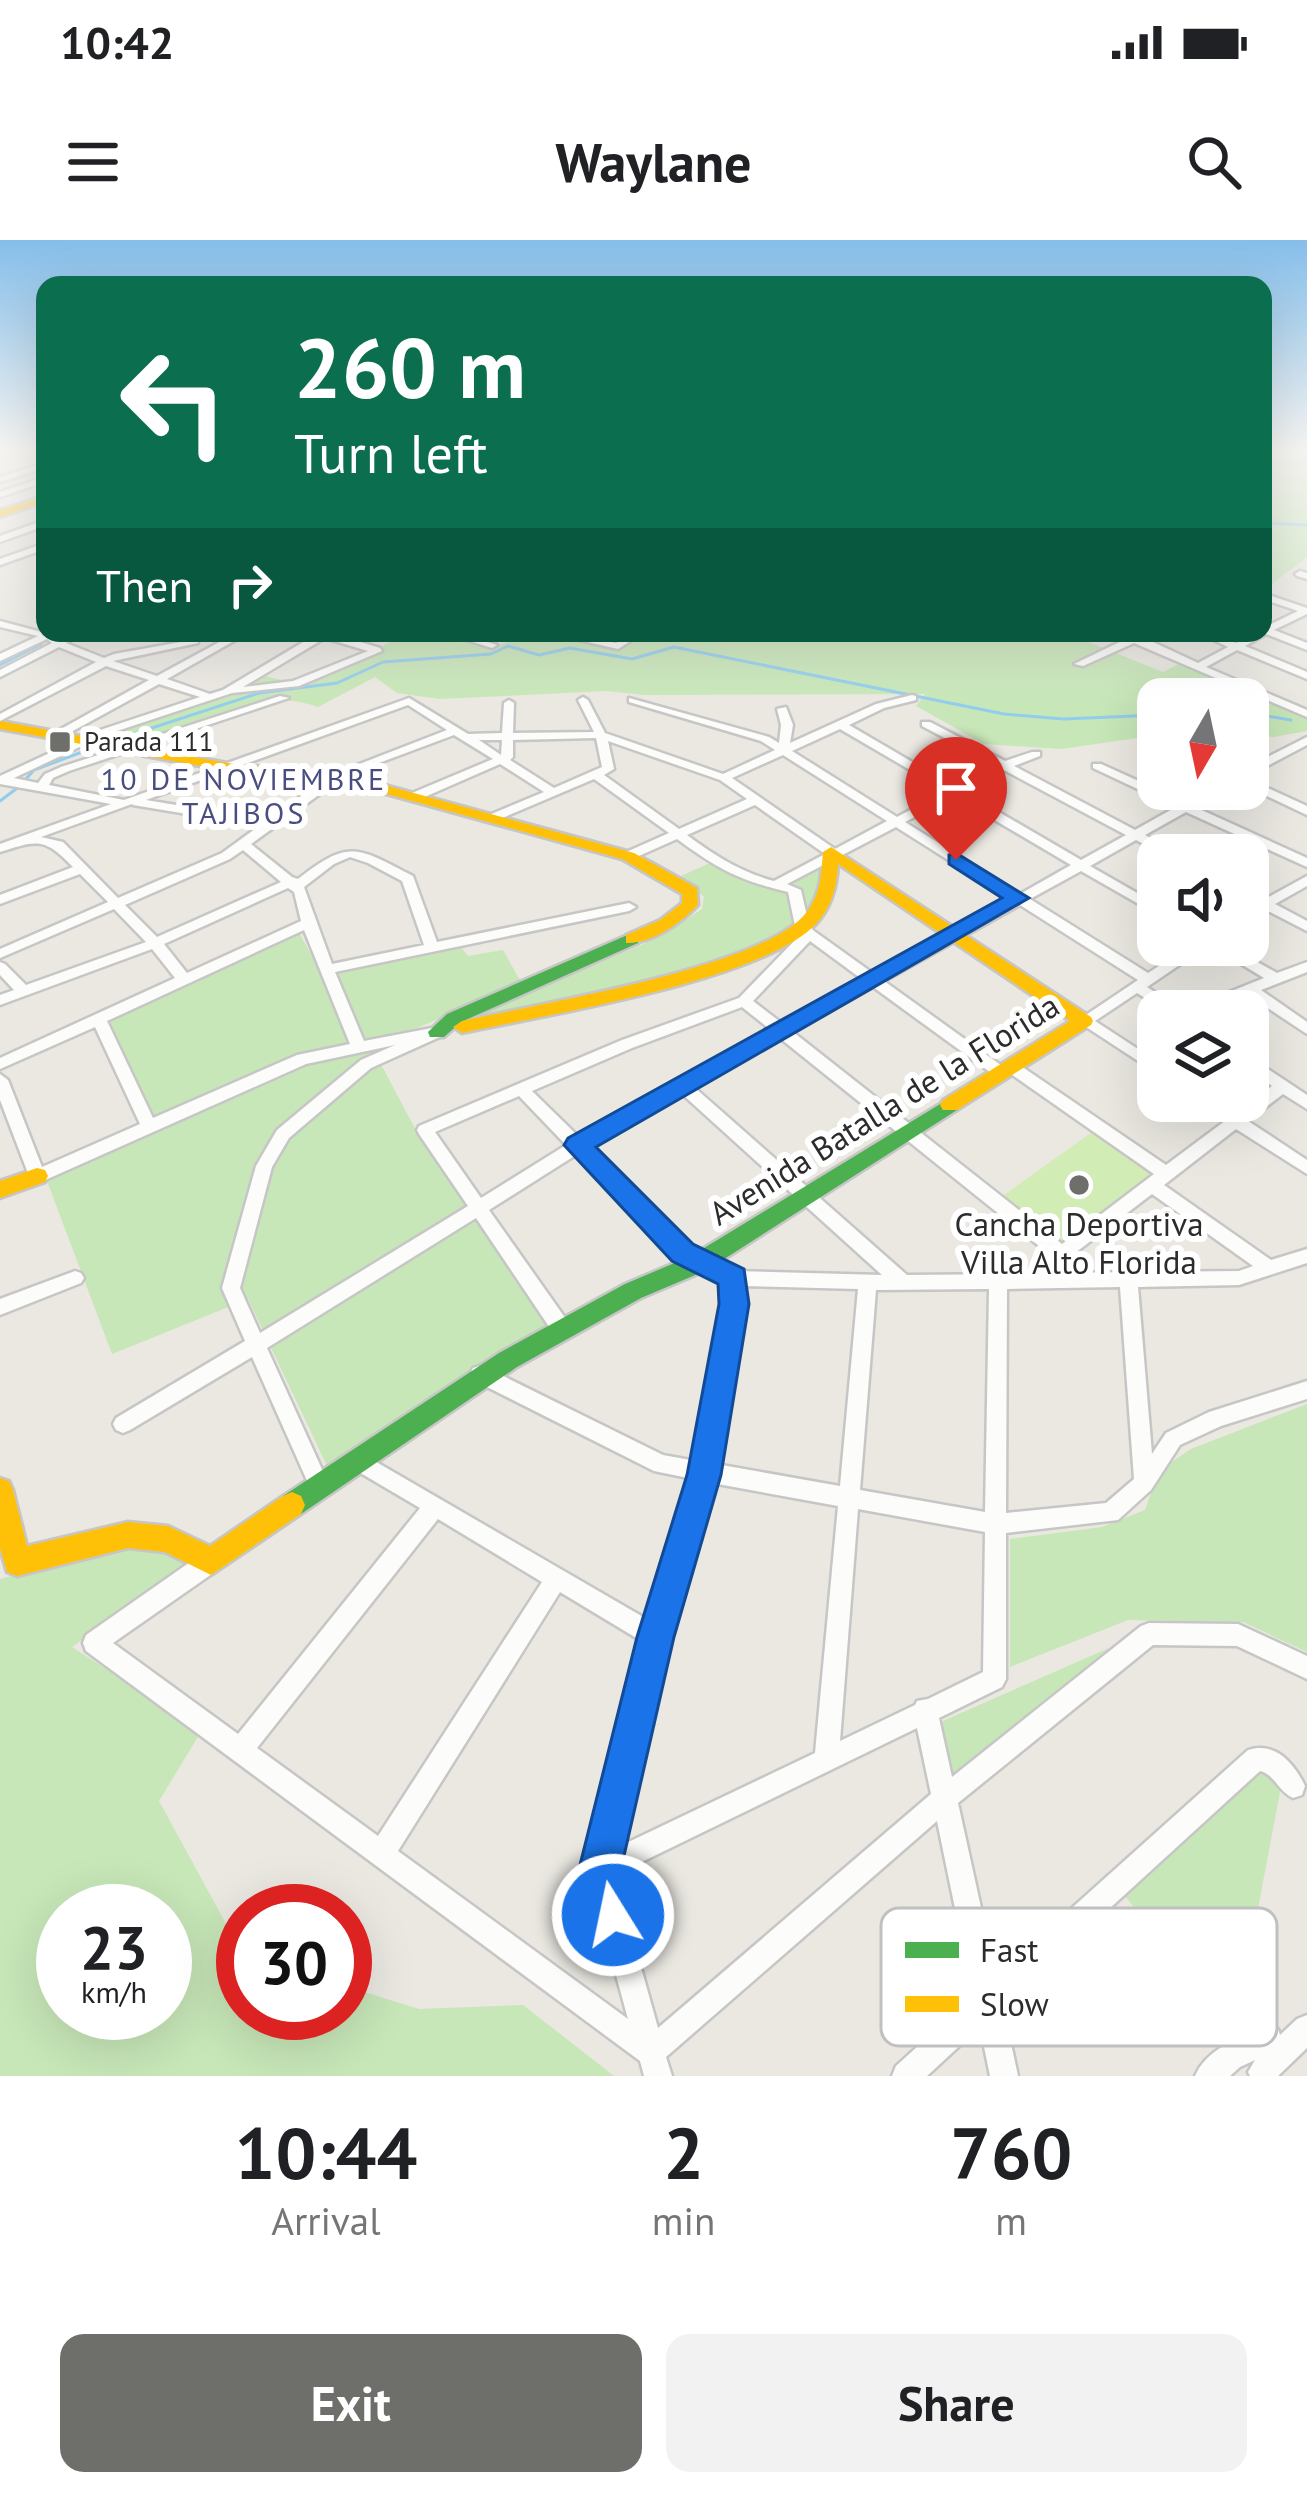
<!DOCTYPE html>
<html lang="en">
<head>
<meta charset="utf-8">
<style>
	:root { --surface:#fff; --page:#f2f2f2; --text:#202124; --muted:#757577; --accent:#6e6e6b }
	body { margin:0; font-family:"PT Sans",sans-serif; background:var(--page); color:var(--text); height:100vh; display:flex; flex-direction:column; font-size:45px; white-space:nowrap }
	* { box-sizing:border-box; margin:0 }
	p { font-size:39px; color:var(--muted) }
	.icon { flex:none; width:66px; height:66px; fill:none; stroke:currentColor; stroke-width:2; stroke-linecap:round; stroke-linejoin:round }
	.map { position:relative; height:1836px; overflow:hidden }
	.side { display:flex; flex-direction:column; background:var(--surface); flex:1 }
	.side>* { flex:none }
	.banner { position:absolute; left:36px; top:36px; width:1236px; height:366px; border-radius:24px; box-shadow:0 12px 48px #0002; background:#0b6e4f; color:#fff; overflow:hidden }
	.needle { width:78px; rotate:189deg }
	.buttons { position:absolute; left:1137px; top:438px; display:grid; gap:24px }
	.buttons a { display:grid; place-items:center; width:132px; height:132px; border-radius:24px; background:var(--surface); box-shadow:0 12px 48px #0002; font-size:60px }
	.speed { position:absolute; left:36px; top:1644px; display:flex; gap:24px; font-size:60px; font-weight:700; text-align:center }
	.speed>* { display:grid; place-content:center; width:156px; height:156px; border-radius:50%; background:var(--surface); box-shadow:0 12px 48px #0002; line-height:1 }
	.speed small { font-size:30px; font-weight:400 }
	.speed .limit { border:18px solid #d22; background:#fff; color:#111 }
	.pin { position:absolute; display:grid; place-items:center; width:102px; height:102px; color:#fff; margin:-123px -51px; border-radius:50% 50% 50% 0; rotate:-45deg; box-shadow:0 0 12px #0007 }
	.pin .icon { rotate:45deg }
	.me { position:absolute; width:132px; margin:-66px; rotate:350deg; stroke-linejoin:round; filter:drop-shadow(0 0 9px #0008) }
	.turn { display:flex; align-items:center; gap:42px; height:252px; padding:0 60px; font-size:54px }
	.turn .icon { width:156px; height:156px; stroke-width:2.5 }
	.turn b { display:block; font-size:84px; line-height:102px }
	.then { display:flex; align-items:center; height:114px; padding:0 60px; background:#0003; gap:24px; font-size:45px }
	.eta { display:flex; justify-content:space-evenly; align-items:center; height:204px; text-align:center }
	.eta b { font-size:72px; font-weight:600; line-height:84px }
	.action { display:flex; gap:24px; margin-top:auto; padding:24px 60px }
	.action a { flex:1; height:138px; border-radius:24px; background:var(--accent); color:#fff; font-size:48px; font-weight:600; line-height:138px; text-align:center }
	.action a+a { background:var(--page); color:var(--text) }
	.status { display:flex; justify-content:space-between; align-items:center; height:84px; padding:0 60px; background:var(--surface); direction:ltr }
	.status svg { height:33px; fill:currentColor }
	header { display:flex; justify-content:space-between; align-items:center; height:156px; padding:0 60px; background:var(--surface); font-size:54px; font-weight:600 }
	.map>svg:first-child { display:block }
	.green { fill:#c7e7b8; fill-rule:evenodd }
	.pitch { fill:#d2ecb6 }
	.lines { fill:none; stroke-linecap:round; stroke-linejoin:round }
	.stream { stroke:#92cdee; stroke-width:3 }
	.street-casing { stroke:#c7c6c6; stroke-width:5 }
	.fast-casing { stroke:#c7c6c6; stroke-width:5 }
	.slow-casing { stroke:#c7c6c6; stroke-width:5 }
	.street { fill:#fcfcfa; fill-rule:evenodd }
	.fast { fill:#4caf50; fill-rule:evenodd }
	.slow { fill:#ffc107; fill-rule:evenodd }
	.route { fill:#1a73e8; stroke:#114b97; stroke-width:3 }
	.poi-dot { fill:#6e6e6b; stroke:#fff; stroke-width:4.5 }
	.labels { text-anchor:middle; stroke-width:12; stroke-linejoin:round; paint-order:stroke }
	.far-poi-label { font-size:27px; fill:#2c2c2c; stroke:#fff; text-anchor:start }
	.far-neighbourhood-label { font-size:30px; letter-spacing:3px; fill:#494d7f; stroke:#fff }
	.street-label { font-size:33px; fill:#2c2c2c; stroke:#fff }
	.poi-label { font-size:33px; fill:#2c2c2c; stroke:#fff }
	.key { fill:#fff; stroke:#c0c0c0; stroke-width:3 }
	.key-label { font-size:33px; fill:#2c2c2c }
</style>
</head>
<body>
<div class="status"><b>10:42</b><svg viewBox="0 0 49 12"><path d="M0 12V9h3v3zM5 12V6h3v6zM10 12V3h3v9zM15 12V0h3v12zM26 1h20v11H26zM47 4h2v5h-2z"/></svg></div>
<header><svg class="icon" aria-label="menu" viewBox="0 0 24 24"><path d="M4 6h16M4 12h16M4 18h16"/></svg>Waylane<svg class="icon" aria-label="search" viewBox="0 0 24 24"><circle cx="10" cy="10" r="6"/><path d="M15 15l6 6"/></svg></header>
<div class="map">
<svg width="1307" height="1836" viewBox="0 0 1307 1836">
	<rect width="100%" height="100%" fill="#eae8e1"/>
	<!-- green -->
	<g class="green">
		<polygon points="1263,209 1307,209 1307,317 1263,351"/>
		<path d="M408,393H431L487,409L533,393L620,410L644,393H1066L1163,432L1180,423L1307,478V491L1274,497L1248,495V459H1158V495L1061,509L984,504L916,466L925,454L645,455L606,451L440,459L397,453L375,437L318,467C235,438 175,518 102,498L221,457L265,436L305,445Z"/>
		<path d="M827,621C823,634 821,655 813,666C770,731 539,766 461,783L659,697L702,669L704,657L681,636L710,623C767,656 770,648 827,621Z"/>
		<polygon points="298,691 321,732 460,706 468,716 503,710 522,744 417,788 368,800 419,896 547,1085 328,1228 248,1059 112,1114 47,941 155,887 105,779"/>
		<polygon points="1307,1164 1307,1412 1243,1382 1128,1380 1010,1427 1010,1299 1102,1287 1145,1270 1159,1230 1191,1209"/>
		<path d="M123,1306L155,1309L187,1325L72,1407L202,1490L159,1561L243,1715V1773H345V1746L419,1769L523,1765L614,1836H0V1339ZM63,1671H165V1773H63Z"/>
		<polygon points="1109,1408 949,1547 936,1484"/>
		<polygon points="1263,1530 1281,1547 1235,1790 1124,1655"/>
	</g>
	<!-- pitch -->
	<polygon class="pitch" points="1095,890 1155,934 1062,1005 1001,957"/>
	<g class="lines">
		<!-- stream -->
		<g class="stream">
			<polyline points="1263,283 1307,285"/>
			<polyline points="0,326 45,310"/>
			<polyline points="0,425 41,404"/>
			<polyline points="1248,473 1291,480"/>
			<polyline points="109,502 259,453 337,443 383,422 491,414 508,406 539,415 570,408 632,419 674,407 1004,474 1063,479 1158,475"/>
			<polyline points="25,540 34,530 98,506"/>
			<polyline points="0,561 20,546"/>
		</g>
		<defs>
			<g id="street">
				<polygon points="45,223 45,228 0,242 0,237"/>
				<polygon points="45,237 45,242 0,257 0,252"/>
				<polygon points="45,280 45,286 0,302 0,296"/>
				<polygon points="45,303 45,309 0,325 0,319"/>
				<polygon points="1300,331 1307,333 1307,339 1297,336 1295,334"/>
				<polygon points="1263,353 1307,368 1307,374 1274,390 1307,403 1307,410 1266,394 1245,406 1307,432 1307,439 1237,410 1206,427 1307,470 1307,477 1134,403 1083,426 1074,424 1126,399 1115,393 1140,396 1198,423 1228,407 1199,393 1213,393 1236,403 1255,393 1263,393 1263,388 1298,371 1263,359"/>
				<path d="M0,381L45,393H56L55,395L60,399L70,393H83L66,403L104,418L114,414L198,399V403L113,421L157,436L236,393H248L167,439L210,454L223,450L315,395L314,393H331L380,408L382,411L299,446L232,453L105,495L14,538L38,543L45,534L61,527L280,456L289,458L69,531L53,538L49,545L124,560L409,458L468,494L502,493L504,463L509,460L514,463L513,493L594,492L578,460L583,457L588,460L605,493L723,534L775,510L761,501L629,462V458L769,497L779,503L781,485L777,469L786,467L793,485L790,503L876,464L912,455L916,456V460L884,468L849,485L955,547L996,525L922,486V482H930L1005,521L1032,512H1040V516L1014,526L1135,590L1176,567L1093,528V524H1101L1185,562L1209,549H1224L1195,567L1307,618V627L1186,572L1145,595L1180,615H1164L1136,600L1090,626L1158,665V675L1081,631L1030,659L1148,733L1192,705H1209L1147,747L1185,771H1167L1137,753L1095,781L1158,822V834L1077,781L1138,740L1020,665L884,741L1005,828L1013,823L1018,824L1166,925L1225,881L1198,861H1218L1236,873L1272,846L1248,829V816L1307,855V869L1283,854L1248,881L1307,920V934L1236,889L1164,945L1271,1020L1307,1009V1023L1239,1045L1138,1047L1152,1214L1166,1193L1209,1172L1307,1141V1159L1221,1186L1180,1205L1151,1250L1118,1280L1006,1293V1439L1002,1447L939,1478L952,1537L1141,1386L1149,1383L1238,1384L1307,1416V1439L1237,1406L1153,1405L958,1563L996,1736L1248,1510C1275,1501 1294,1523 1305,1546L1302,1555L1293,1558C1279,1552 1274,1534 1260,1531L1003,1766L1018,1836H990L980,1787L927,1836H892L896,1826L973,1756L937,1581L666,1817L672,1836H644L640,1821L86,1411L83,1403L86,1395L203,1313L211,1310L219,1313L222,1321L219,1329L113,1403L238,1494L420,1268L352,1228L349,1221L352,1214L359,1212L650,1381L693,1239L654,1231L473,1140L470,1134L473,1128L480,1126L487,1128L663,1215L696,1221L725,1064L724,1042L677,1018L576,915L489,970L568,1082L570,1088L568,1094L561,1096L554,1094L476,978L267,1108L330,1247L327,1254L320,1257L313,1254L252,1117L130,1190L123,1193L116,1190L113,1184L116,1178L245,1101L222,1048L256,926L277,890L361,820L395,805L306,824L43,941H31L0,860V834L8,840L42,927L140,884L95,787L0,829V818L175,738L152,709L0,765V755L14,750L0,735V722L5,724L26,745L146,702L114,669L0,718V709L108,662L80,634L0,664V655L73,627C44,597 38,600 0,612V604L111,564L0,544V536L97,491L200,457L159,444L60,498H52V494L149,440L106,426L0,481V474L96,422L59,407L0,437V430L52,403L47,399L0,421V414L38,396L0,387ZM325,398L368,411L293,441L243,447ZM408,465L447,490L326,537L312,534L310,536L317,545L267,580L146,560ZM840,489L946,551L897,577L792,511ZM454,495L493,519L412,553V559H420L500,524L544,552L489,575L487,578L493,582L594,539L669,593L624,613V619H632L677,599C718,629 738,640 788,652L795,686L801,694L739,758L622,800L419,886L417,890L419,894L468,966L260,1093L240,1048L272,927L289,898L371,828L442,796L444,792L437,787L364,801L335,732L629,671L636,667L629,663L437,702L413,636C358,608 350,598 298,639L292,637L251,604L327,549L329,540L336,539ZM596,498L602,527L554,548L510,520L513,517V500ZM479,500H502L501,515ZM608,501L720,540L747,559L679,589L604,535L614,529ZM783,515L887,581L835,609L732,538ZM1004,530L1126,595L1081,620L963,551ZM954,556L1071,625L1020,654L905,582ZM132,564L133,565L259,586L222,613L118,658L63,602L41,597ZM755,565L825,614L774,641C740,632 714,615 687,595ZM896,587L1010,659L874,734L814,691L809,685L801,650L787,644ZM243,610L281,642L157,697L125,665L230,619ZM350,617L368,623L402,641L424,705L332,724L304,647L334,624ZM288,648L294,652L301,681L187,733L164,704ZM304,690L350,804L297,815L153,878L107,781ZM810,701L863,740L783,784L753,761ZM873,747L998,838L1003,839L1011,834L1154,934L1062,1004L793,792ZM742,767L772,791L579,897L532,851L632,808ZM781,799L1049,1014L1022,1034L907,1035L694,847ZM682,854L882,1035L735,1031L689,1008L588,907ZM519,856L566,905L481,958L435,892ZM1152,954L1253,1026L1239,1031L1049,1033ZM742,1046L858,1049L840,1246L716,1224L743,1064ZM1120,1047L1134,1239L1106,1263L1006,1273L1007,1049ZM989,1049L985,1272L860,1250L876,1050ZM712,1243L838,1266L815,1513L618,1607L667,1397ZM858,1269L985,1292L983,1432L928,1459L917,1461L915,1465L840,1501ZM438,1279L542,1342L378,1596L257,1508ZM560,1352L643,1402L587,1629L628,1779L398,1611ZM917,1488L931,1554L658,1788L615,1635Z"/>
				<polygon points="444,393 460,393 497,405 492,408"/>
				<polygon points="548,393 568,393 616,403 631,393 643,393 618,409"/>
				<polygon points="1307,497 1307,505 1248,536 1248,527"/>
				<polygon points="1148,500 1158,501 1158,508 1148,504"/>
				<polygon points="1248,539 1307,566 1307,575 1248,547"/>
				<polygon points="1307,636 1307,646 1275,664 1307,681 1307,691 1266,670 1248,679 1248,669 1256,665 1248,660 1248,651 1265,659"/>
				<polygon points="1210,705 1227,705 1277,733 1307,722 1307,732 1261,750 1307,782 1307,794 1248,755 1208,771 1187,771 1189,768 1264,738"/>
				<polygon points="75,1031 81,1033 84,1038 81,1043 0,1075 0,1059"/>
				<path d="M1307,1775V1808L1278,1836H1250L1248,1832L1255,1820L1240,1827L1230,1836H1195C1207,1808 1242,1796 1268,1785L1278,1789L1280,1795L1297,1779Z"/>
			</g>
			<g id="fast">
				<polygon points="632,693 638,695 638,703 461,782 444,797 430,797 428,792 447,774"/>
				<polygon points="950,858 957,860 960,865 957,870 707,1030 641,1058 517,1127 301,1274 292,1278 283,1274 279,1265 283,1256 499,1113 625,1044 691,1016"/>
			</g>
			<g id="slow">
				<polygon points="45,256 45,262 0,277 0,270"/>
				<path d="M0,481L227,523L355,537L634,613L697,648L698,665C681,683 652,704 626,703V695L660,680L682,663V654L622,619L354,545L227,531L0,489Z"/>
				<path d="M831,607L1091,777L1093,781L1091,785L957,870H943L940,865L943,860L1070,781L838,624C837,646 832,667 816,684C761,741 545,775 462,793L453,787L462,781C537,764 762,728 806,673C821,654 821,635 823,612Z"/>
				<polygon points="37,928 45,930 48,936 45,942 0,958 0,941"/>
				<polygon points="0,1238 9,1241 13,1250 27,1306 128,1282 168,1286 210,1306 283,1256 292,1252 301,1256 305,1265 301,1274 211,1335 165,1312 128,1308 17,1336 7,1332 0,1308"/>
			</g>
		</defs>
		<!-- street casing -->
		<use href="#street" class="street-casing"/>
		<!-- fast casing -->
		<use href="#fast" class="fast-casing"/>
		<!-- slow casing -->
		<use href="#slow" class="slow-casing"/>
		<!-- street -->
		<use href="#street" class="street"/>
		<!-- fast -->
		<use href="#fast" class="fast"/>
		<!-- slow -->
		<use href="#slow" class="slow"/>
	</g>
	<!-- sky -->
	<linearGradient id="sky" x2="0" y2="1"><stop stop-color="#85beea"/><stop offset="0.45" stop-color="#f6f5f2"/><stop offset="1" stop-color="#f6f5f2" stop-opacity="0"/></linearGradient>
	<rect width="1307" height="466" fill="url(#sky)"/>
	<!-- route -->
	<polygon class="route" points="956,613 1029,658 596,907 693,1004 744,1029 749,1064 721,1235 674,1397 621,1629 634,1675 628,1690 613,1696 598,1690 579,1629 637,1397 687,1235 719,1064 718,1044 672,1021 564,905 568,898 1002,658 949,624 949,615"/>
	<!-- markers -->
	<g class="poi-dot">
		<rect x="48" y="490" width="24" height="24" rx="6"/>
		<circle cx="1079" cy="945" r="12"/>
	</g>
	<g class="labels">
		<!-- far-poi labels -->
		<g class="far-poi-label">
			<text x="84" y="511">Parada 111</text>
		</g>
		<!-- far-neighbourhood labels -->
		<g class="far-neighbourhood-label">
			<text x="244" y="550">10 DE NOVIEMBRE<tspan x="244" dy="34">TAJIBOS</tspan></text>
		</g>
		<!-- street labels -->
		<g class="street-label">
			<text transform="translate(884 869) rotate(-32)" y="12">Avenida Batalla de la Florida</text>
		</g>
		<!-- poi labels -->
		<g class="poi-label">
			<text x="1079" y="996">Cancha Deportiva<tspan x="1079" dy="38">Villa Alto Florida</tspan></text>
		</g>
	</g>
	<!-- legend -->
	<rect x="881" y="1668" width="396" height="138" rx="18" class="key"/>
	<rect x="905" y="1702" width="54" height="16" fill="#4caf50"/>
	<rect x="905" y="1756" width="54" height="16" fill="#ffc107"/>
	<g class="key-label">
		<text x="980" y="1722">Fast</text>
		<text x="980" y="1776">Slow</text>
	</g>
</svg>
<div class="buttons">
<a><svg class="needle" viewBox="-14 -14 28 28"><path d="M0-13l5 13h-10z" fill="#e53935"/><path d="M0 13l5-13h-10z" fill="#757577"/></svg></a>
<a><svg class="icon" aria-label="sound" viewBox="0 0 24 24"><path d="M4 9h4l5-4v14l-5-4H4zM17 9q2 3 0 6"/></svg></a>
<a><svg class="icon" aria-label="layers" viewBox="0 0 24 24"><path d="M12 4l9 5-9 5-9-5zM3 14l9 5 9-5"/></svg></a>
</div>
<div class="speed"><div>23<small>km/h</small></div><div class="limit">30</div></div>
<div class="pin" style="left:956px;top:620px;background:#d93025"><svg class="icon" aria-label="arrive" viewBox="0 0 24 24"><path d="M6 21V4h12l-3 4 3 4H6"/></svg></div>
<svg class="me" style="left:613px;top:1675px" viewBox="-20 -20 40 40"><circle r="17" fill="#1a73e8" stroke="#fff" stroke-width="3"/><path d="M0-11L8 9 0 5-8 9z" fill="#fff"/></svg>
<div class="banner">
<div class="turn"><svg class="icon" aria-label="left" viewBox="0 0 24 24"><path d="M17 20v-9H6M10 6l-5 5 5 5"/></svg><div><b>260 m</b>Turn left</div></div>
<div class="then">Then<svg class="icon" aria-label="right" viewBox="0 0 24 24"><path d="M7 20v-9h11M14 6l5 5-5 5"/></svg></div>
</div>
</div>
<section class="side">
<div class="eta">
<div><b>10:44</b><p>Arrival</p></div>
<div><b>2</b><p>min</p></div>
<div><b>760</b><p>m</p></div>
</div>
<div class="action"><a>Exit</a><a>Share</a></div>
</section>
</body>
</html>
